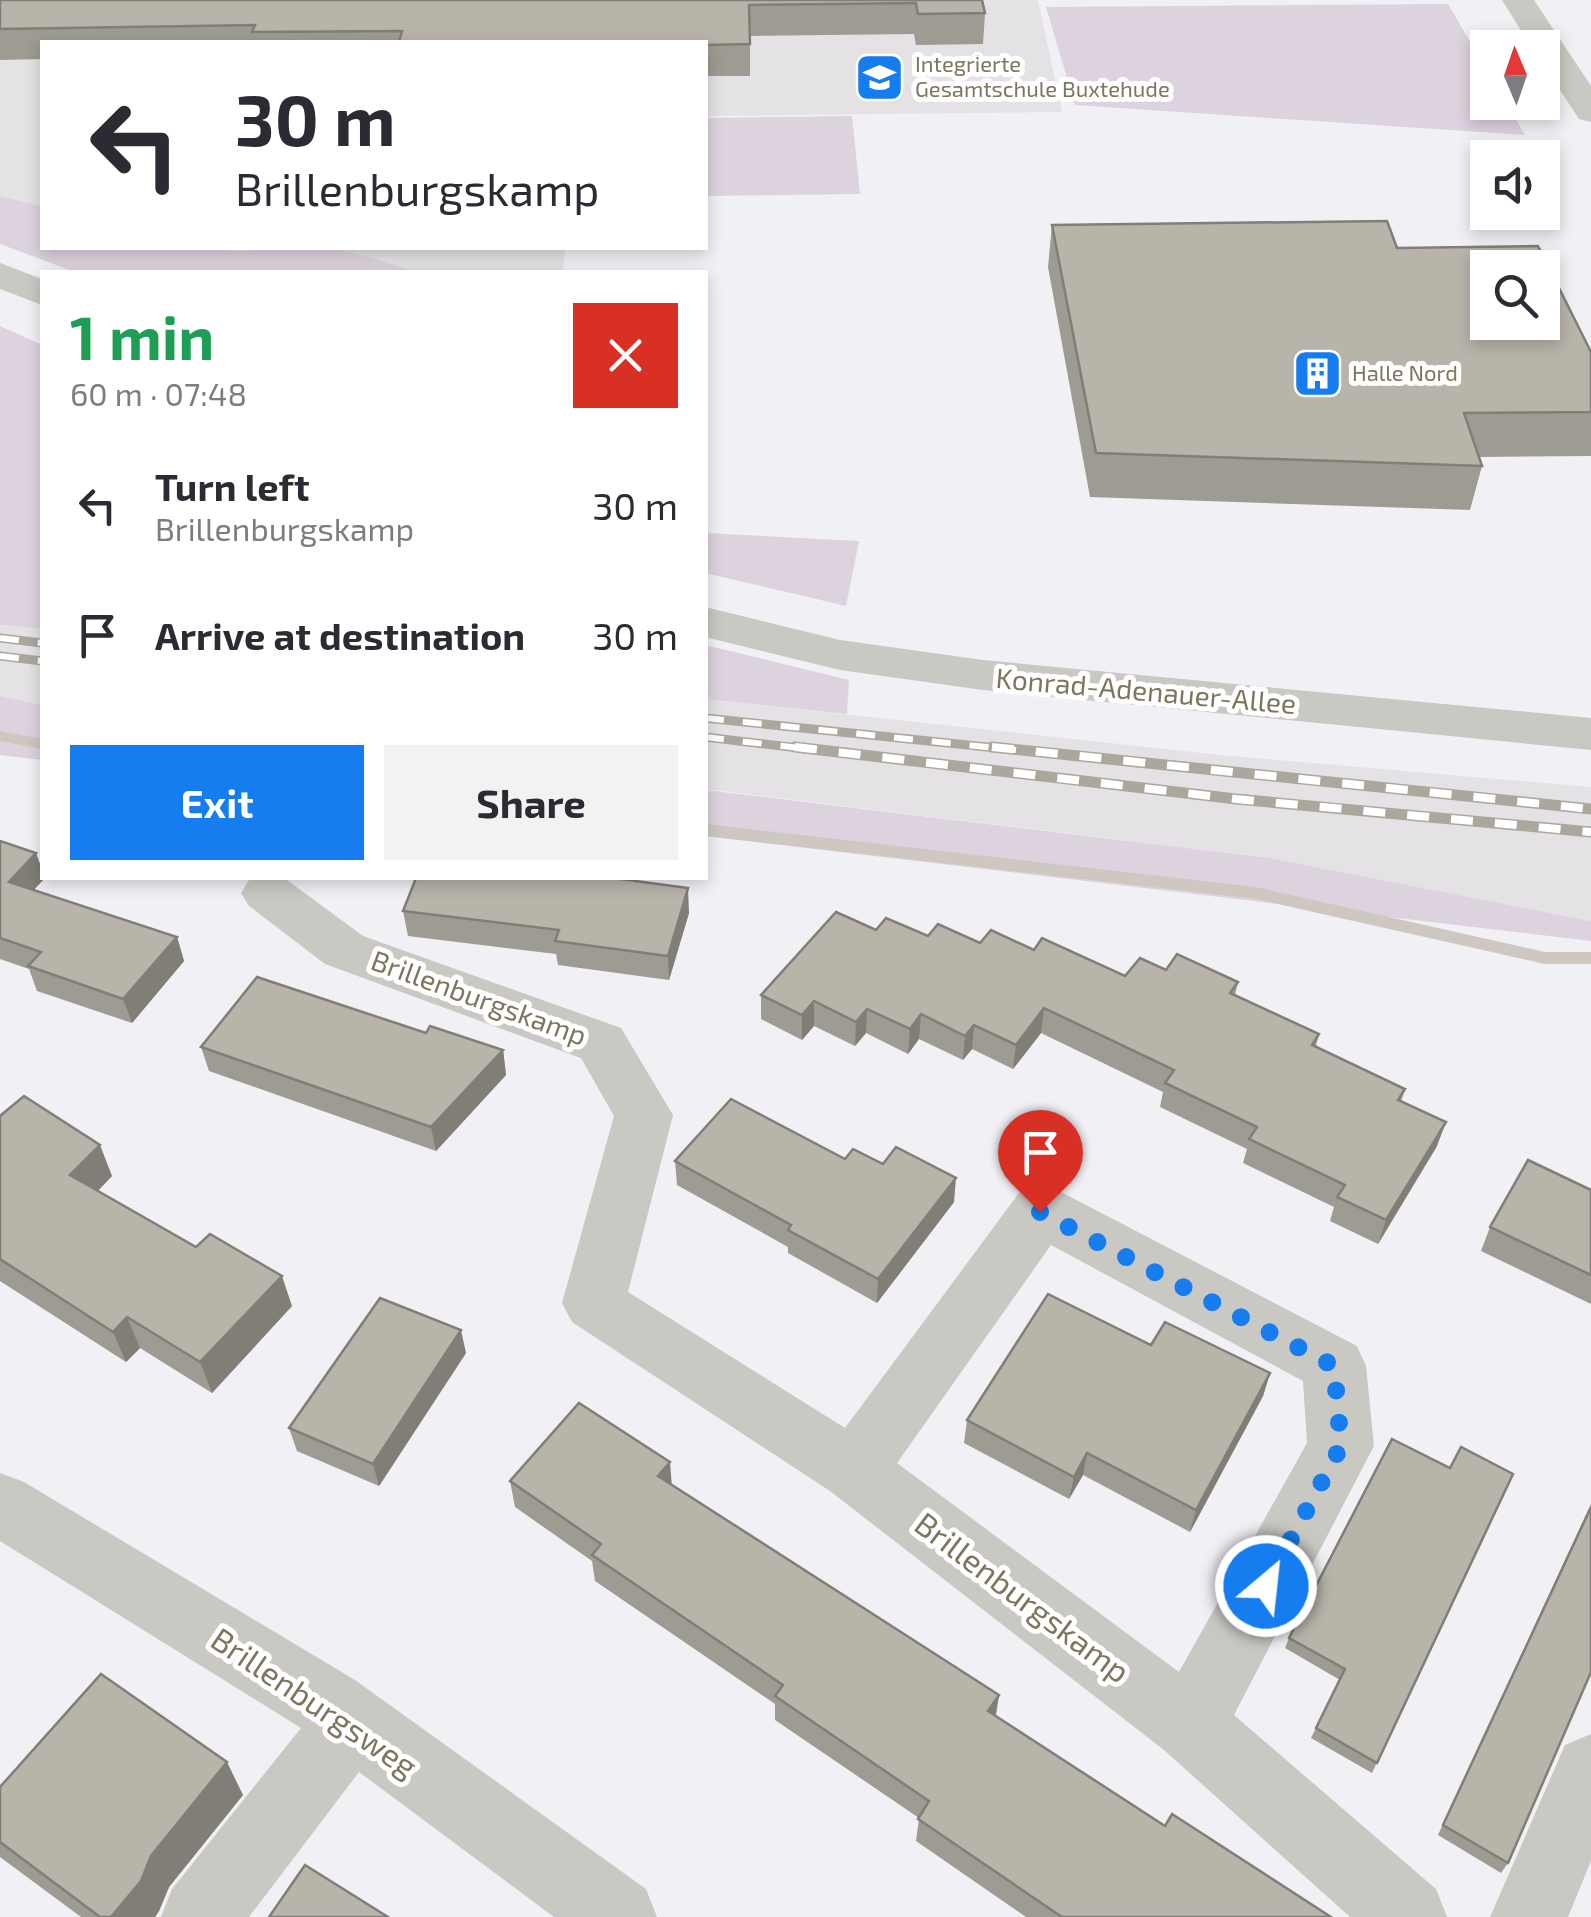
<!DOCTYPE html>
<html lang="en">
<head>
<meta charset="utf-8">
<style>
	:root { --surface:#fff; --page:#f2f2f3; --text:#2b2b33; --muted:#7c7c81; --accent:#157def }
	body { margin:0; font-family:"Exo 2",sans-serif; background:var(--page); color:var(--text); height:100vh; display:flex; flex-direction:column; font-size:38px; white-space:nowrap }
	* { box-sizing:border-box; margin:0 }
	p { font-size:32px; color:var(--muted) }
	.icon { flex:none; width:55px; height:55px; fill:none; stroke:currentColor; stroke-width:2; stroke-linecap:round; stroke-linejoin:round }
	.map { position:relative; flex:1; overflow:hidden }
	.details { position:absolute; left:40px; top:270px; width:668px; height:610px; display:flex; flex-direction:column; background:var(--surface); border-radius:0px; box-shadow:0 5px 15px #0003 }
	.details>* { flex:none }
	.guide { position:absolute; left:40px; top:40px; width:668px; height:210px; border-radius:0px; box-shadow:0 5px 15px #0003; background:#fff; color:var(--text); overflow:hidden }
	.needle { width:65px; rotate:358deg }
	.tools { position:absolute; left:1470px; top:30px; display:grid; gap:20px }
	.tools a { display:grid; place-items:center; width:90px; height:90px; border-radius:0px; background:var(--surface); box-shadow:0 5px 15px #0003; font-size:50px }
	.pin { position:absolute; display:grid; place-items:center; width:85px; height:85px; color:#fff; margin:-102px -42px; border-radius:50% 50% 50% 0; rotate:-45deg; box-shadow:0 0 10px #0007 }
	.pin .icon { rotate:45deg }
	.me { position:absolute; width:110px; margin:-55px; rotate:28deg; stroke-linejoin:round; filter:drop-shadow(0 0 8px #0008) }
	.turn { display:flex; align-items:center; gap:35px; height:210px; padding:0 30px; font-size:45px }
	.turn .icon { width:130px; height:130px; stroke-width:2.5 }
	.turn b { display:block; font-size:70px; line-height:85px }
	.round { display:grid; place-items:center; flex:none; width:105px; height:105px; border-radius:0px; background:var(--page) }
	.overview { display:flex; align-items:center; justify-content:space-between; height:170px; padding:0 30px }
	h1 { font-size:60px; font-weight:700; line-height:75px; color:#1e9e55 }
	.action { display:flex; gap:20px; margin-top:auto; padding:20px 30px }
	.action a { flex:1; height:115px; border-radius:0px; background:var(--accent); color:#fff; font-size:40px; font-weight:700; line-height:115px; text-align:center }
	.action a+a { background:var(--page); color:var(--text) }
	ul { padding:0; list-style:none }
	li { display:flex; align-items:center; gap:30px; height:130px; padding:0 30px }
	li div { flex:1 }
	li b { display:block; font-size:38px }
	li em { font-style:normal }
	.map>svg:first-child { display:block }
	.built { fill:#e4e2e5 }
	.green { fill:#ddd3de }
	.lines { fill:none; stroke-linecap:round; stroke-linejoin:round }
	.stream { fill:#cec8c0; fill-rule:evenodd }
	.minor { fill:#cac8c3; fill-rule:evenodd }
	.tertiary { fill:#cac8c3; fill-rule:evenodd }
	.rail-far1-casing { stroke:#aba79d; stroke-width:9 }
	.rail-casing { stroke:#aba79d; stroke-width:11 }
	.rail-far1 { stroke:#fff; stroke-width:6; stroke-dasharray:19; stroke-linecap:butt }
	.rail { stroke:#fff; stroke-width:8; stroke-dasharray:22; stroke-linecap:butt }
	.wall { fill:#9e9b92 }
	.shaded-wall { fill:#817e77 }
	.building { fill:#b8b4aa; stroke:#817e77; stroke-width:2.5; fill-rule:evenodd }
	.route { stroke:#157def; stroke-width:18; stroke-dasharray:0 32.4 }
	.labels { text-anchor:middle; stroke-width:10; stroke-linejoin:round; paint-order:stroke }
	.far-poi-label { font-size:22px; fill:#7d755d; stroke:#fff; text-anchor:start }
	.street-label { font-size:28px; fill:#7d755d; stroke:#fff }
	.near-street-label { font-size:32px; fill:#7d755d; stroke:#fff }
</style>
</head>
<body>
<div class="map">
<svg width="1591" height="1917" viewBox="0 0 1591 1917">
	<rect width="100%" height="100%" fill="#f1f0f5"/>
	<!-- built -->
	<g class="built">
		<polygon points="0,0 1038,0 1062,112 705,116 705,42 42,42 42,206 0,196"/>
		<polygon points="323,248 565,248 563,272 419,272"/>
		<polygon points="0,625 42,629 42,705 0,696"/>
		<polygon points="705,699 1220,755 1591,787 1591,921 1270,858 705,789"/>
	</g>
	<!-- green -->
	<g class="green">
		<polygon points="1448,4 1487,71 1488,102 1506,103 1525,135 1075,105 1046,7"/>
		<polygon points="852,116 860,194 705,196 705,118"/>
		<path d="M0,196L42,206V248H211C245,256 285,244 320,248C353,250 388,264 419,272H75L0,244Z"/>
		<polygon points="0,326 42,345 42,629 0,625"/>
		<polygon points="705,533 859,541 846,606 705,573"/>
		<polygon points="705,645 849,680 847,714 705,699"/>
		<polygon points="0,696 42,705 42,760 0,755"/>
		<polygon points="705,790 1270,858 1591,921 1591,941 705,836"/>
	</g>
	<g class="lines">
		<!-- stream -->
		<g class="stream">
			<polygon points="0,731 42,739 42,749 0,741"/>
			<polygon points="705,824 1256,887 1545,952 1591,952 1591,964 1545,964 1256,899 705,836"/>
		</g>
		<!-- minor -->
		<g class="minor">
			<polygon points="1502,0 1534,0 1591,86 1591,122 1579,119 1542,63 1542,48 1532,48"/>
			<path d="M256,878L287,880L363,936L621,1028L673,1115L628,1292L845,1428L1019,1193L1041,1186L1063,1193L1357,1346L1366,1366L1374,1446L1234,1715L1436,1889L1447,1917H1350L1164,1750L830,1491L572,1322L562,1303L614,1116L581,1058L325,964L249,906L241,893L249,880ZM1051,1245L1303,1381L1307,1443L1179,1672L897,1463Z"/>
			<polygon points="0,1473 24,1482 355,1680 646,1889 657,1917 554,1917 359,1772 249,1917 161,1917 172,1889 301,1728 0,1541"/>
			<polygon points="1591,1734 1591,1861 1568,1917 1490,1917 1565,1745"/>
		</g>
		<!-- tertiary -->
		<g class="tertiary">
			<polygon points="0,263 42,279 42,305 0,289"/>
			<polygon points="705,607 840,640 983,660 1591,718 1591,750 983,690 840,670 705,637"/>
		</g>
		<defs>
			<g id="rail-far1">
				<polyline points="0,638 42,643"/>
				<polyline points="0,656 42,661"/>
				<polyline points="705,718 1016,750"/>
				<polyline points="705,737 816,750"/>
			</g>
			<g id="rail">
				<polyline points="795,747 1236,799 1591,832"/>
				<polyline points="992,747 1591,809"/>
			</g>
		</defs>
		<!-- rail-far1 casing -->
		<use href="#rail-far1" class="rail-far1-casing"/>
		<!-- rail casing -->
		<use href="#rail" class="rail-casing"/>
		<!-- rail-far1 -->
		<use href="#rail-far1" class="rail-far1"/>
		<!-- rail -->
		<use href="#rail" class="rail"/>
	</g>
	<!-- wall -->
	<g class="wall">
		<polygon points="0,0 982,0 985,13 983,44 916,45 914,34 750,36 750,76 705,76 705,42 42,42 42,59 0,60"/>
		<polygon points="1052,225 1397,248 1591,352 1591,456 1479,457 1482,466 1470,510 1090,497 1048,267"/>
		<polygon points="0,841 36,853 42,870 42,878 45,878 34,890 177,937 184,961 132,1023 37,991 29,969 0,959"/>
		<polygon points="403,911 689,913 669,980 558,965 556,954 408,936"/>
		<polygon points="876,930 1034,950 1125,976 1166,970 1238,982 1235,995 1319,1034 1316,1046 1405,1089 1401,1102 1437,1146 1378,1244 1330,1221 1334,1207 1243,1163 1247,1149 1160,1107 1163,1092 1041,1033 1013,1069 972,1049 963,1060 919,1039 908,1054 866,1033 855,1046 814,1026 802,1040 761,1019 761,995"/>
		<polygon points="426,1033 503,1050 506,1075 436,1151 209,1071 201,1047"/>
		<polygon points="0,1116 112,1176 98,1191 292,1306 212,1393 140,1348 126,1362 0,1281"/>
		<polygon points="845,1159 954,1202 877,1303 788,1253 788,1247 677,1185 675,1161"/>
		<polygon points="1591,1190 1591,1304 1481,1251 1490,1227"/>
		<polygon points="1151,1345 1270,1373 1263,1396 1190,1532 1083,1475 1069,1499 964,1443 967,1420"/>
		<polygon points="466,1353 379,1486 297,1451 289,1428"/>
		<polygon points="1450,1468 1513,1474 1372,1773 1311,1738 1340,1680 1285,1648 1289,1638"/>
		<polygon points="510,1481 671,1484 999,1695 996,1716 1165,1826 1331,1917 1026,1917 916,1841 919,1818 775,1720 775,1704 595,1581 592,1561 515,1507"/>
		<polygon points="1591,1504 1591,1672 1508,1863 1501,1873 1438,1835"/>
		<polygon points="0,1787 243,1795 169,1887 159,1911 155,1917 81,1917 0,1857"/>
	</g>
	<!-- shaded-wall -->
	<g class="shaded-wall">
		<polygon points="36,853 42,870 42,878 45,878 18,906 9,882"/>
		<polygon points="688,888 689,913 669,980 668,956"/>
		<polygon points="177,937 184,961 132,1023 123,999"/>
		<polygon points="814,1001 814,1026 802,1040 802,1015"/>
		<polygon points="1044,1008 1041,1033 1013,1069 1016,1045"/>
		<polygon points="867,1009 866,1033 855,1046 856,1022"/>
		<polygon points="921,1014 919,1039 908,1054 910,1029"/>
		<polygon points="974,1025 972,1049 963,1060 965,1036"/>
		<polygon points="503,1050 506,1075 436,1151 431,1127"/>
		<polygon points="1446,1122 1437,1146 1378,1244 1386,1220"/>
		<polygon points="100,1145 112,1176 83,1206 70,1175"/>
		<polygon points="956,1178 954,1202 877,1303 878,1279"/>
		<polygon points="282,1276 292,1306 212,1393 200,1362"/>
		<polygon points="127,1317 140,1348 126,1362 113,1332"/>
		<polygon points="461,1330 466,1353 379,1486 373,1464"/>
		<polygon points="1270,1373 1263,1396 1190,1532 1196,1510"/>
		<polygon points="1087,1453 1083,1475 1069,1499 1074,1477"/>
		<polygon points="670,1462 672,1488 658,1476"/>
		<polygon points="999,1695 995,1718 988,1711"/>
		<polygon points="227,1762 243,1795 169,1887 159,1911 155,1917 111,1917 151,1856"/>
	</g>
	<!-- building -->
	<g class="building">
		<polygon points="0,0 982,0 985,13 918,14 916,3 749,5 750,44 705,45 705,42 399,42 402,31 252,32 255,25 0,29"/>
		<path d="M1387,221L1397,248L1538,246L1591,352V412L1464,413L1482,466L1096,453L1052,225ZM1488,268H1542V322H1488Z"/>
		<polygon points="0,841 36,853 9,882 177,937 123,999 28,966 41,952 0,938"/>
		<polygon points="416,878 613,878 688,888 668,956 555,941 559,930 403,911"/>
		<polygon points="836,912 876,930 886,918 928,936 938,924 980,943 991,930 1034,950 1042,938 1125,976 1140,958 1166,970 1177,954 1238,982 1230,993 1319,1034 1312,1045 1405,1089 1398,1100 1446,1122 1386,1220 1337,1197 1345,1185 1249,1139 1257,1127 1165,1083 1174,1070 1044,1008 1016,1045 974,1025 965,1036 921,1014 910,1029 867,1009 856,1022 814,1001 802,1015 761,995"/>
		<polygon points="257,977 426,1033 430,1026 503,1050 431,1127 201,1047"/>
		<polygon points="24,1096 100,1145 70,1175 196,1247 210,1234 282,1276 200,1362 127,1317 113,1332 0,1259 0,1116"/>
		<polygon points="731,1099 845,1159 853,1149 883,1164 896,1147 956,1178 878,1279 788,1230 791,1225 675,1161"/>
		<polygon points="1528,1160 1591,1190 1591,1275 1490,1227"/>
		<polygon points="1048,1294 1151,1345 1165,1322 1270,1373 1196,1510 1087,1453 1074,1477 967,1420"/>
		<polygon points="380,1298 461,1330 373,1464 289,1428"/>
		<polygon points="579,1403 670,1462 658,1476 999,1695 988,1711 1165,1826 1172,1814 1331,1917 1062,1917 918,1819 929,1801 775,1696 783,1685 592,1555 601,1544 510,1481"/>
		<polygon points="1392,1439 1450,1468 1461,1447 1513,1474 1377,1763 1316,1728 1345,1669 1289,1638"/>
		<polygon points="1591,1507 1591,1672 1508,1863 1443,1825"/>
		<polygon points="101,1674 227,1762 151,1856 141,1881 111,1917 100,1917 0,1842 0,1787"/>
		<polygon points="305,1865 388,1917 269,1917"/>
	</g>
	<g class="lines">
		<!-- route -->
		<polyline class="route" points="1040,1212 1334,1366 1341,1446 1266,1586"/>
	</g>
	<!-- icons -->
	<defs>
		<symbol id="school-square" viewBox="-11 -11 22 22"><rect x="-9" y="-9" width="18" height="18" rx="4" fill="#157def" stroke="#fff"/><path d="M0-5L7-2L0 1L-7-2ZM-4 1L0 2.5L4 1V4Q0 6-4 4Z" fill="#fff"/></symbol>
		<symbol id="building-square" viewBox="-11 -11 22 22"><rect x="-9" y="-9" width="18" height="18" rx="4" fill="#157def" stroke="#fff"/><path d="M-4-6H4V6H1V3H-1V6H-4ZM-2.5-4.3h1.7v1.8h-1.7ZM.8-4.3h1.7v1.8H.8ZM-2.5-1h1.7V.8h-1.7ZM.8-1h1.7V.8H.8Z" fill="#fff"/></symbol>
	</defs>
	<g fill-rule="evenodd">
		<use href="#school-square" x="852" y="50" width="55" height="55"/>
		<use href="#building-square" x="1290" y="346" width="55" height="55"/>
	</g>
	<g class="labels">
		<!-- far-poi labels -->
		<g class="far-poi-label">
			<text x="915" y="72">Integrierte<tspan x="915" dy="25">Gesamtschule Buxtehude</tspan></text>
			<text x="1352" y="381">Halle Nord</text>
		</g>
		<!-- street labels -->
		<g class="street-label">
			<text transform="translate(1146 691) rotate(5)" y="10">Konrad-Adenauer-Allee</text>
			<text transform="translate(479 998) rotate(20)" y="10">Brillenburgskamp</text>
		</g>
		<!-- near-street labels -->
		<g class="near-street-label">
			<text transform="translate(1022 1598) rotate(37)" y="11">Brillenburgskamp</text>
			<text transform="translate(314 1703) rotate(34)" y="11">Brillenburgsweg</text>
		</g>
	</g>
</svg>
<div class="tools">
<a><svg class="needle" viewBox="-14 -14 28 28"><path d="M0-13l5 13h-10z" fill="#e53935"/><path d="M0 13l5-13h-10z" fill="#7c7c81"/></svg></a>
<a><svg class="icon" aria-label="sound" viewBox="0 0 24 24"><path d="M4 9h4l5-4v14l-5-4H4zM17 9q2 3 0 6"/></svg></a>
<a><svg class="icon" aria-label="search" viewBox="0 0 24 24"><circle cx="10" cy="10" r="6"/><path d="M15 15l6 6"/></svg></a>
</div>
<div class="pin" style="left:1040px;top:1212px;background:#d93025"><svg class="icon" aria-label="arrive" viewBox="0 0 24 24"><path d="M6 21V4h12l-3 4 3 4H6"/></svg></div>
<svg class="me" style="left:1266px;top:1586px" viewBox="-20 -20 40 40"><circle r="17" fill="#157def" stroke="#fff" stroke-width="3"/><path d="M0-11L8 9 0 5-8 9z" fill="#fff"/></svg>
<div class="guide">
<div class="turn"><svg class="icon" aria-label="left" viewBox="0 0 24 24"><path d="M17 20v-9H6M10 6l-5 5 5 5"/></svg><div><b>30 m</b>Brillenburgskamp</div></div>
</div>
<section class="details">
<div class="overview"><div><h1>1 min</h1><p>60 m · 07:48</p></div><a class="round" style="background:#d93025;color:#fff"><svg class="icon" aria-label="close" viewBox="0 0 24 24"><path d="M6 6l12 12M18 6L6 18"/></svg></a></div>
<ul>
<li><svg class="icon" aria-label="left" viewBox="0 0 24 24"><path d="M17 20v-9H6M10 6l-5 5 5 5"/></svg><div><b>Turn left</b><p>Brillenburgskamp</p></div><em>30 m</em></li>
<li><svg class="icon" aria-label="arrive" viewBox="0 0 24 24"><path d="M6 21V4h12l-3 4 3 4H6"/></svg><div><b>Arrive at destination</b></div><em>30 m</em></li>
</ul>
<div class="action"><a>Exit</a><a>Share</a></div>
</section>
</div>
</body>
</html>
